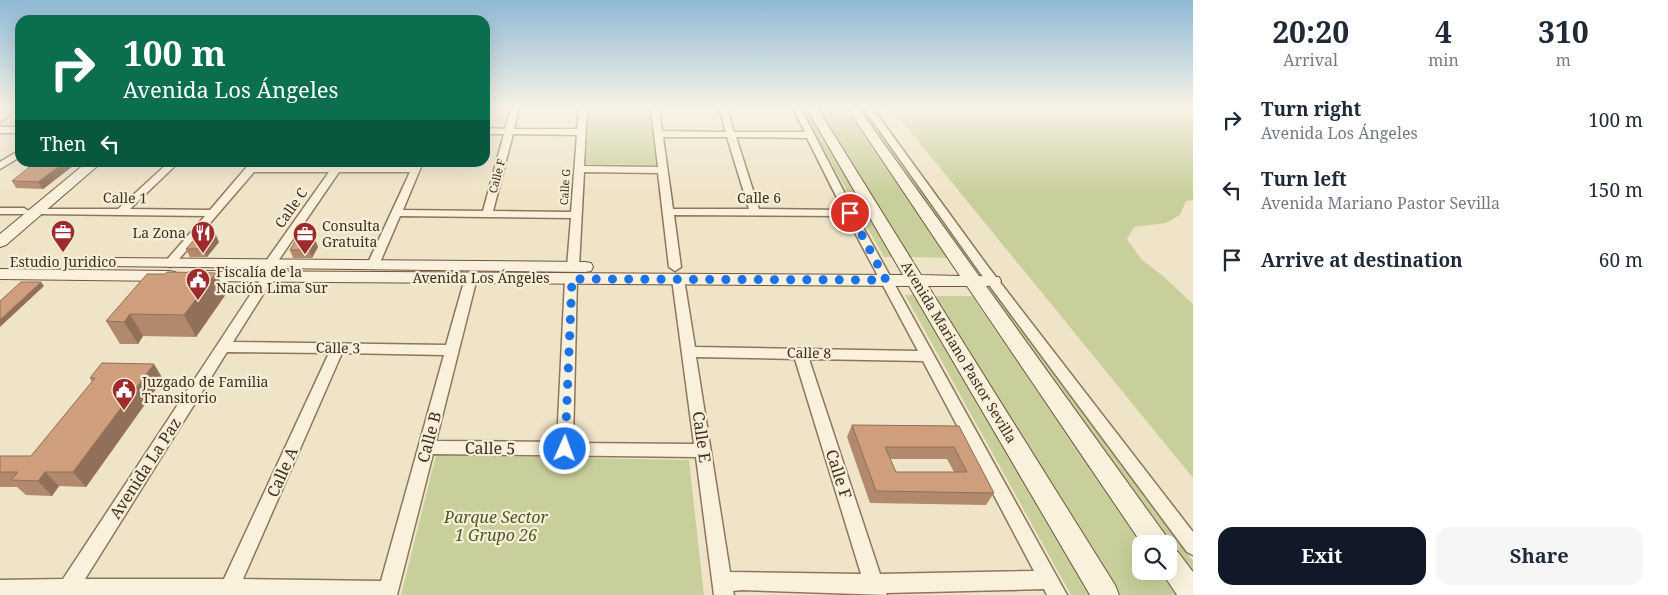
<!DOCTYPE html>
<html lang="en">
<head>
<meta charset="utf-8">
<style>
	:root { --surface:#fff; --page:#f6f6f7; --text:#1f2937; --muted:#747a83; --accent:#111827 }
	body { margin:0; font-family:"Noto Serif",serif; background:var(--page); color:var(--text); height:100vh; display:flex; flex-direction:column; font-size:19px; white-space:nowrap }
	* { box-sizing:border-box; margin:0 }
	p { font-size:16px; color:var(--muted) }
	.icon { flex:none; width:28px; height:28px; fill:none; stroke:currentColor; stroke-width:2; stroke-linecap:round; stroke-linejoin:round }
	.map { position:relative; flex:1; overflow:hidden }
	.side { display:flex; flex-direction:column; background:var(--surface); width:475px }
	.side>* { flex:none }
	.banner { position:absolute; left:15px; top:15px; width:475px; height:152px; border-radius:15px; box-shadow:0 5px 20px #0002; background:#0b6e4f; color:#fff; overflow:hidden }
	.controls { position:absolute; left:1132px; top:535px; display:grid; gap:10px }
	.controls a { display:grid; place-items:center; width:45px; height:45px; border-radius:10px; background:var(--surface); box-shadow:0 5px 20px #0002; font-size:25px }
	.pin { position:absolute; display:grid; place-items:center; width:42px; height:42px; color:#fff; margin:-21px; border:2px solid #fff; border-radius:50%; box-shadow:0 1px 5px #0007 }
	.me { position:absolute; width:55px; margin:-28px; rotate:2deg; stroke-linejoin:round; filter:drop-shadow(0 0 4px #0008) }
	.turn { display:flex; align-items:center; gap:18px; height:105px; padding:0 25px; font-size:22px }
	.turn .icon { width:65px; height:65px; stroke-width:2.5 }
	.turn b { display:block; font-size:35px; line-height:42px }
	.then { display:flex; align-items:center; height:48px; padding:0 25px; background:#0003; gap:10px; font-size:19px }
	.eta { display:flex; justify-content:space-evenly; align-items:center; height:85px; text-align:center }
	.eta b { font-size:30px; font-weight:700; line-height:35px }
	.primary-button { display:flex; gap:10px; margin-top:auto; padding:10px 25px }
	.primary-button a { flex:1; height:58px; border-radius:15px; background:var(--accent); color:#fff; font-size:20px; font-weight:700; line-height:58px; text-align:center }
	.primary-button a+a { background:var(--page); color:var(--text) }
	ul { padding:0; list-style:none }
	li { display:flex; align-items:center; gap:15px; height:70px; padding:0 25px }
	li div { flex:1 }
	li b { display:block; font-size:19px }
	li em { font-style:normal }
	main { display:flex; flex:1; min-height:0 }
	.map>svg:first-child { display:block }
	.green { fill:#c9cf9b }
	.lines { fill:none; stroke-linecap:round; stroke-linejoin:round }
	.street-casing { stroke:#8d765c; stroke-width:3 }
	.secondary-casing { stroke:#6f573f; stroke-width:2 }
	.street { fill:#faf1dc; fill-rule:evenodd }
	.secondary { fill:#faf1dc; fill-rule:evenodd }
	.wall { fill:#b2896c; fill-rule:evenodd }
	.shaded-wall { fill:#916f58 }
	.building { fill:#cf9f7d; stroke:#916f58; fill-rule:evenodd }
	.route { stroke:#1a73e8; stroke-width:9; stroke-dasharray:0 16.2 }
	.labels { text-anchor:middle; stroke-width:4.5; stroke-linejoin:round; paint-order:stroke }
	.far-street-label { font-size:11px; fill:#3d2e20; stroke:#f7eed8 }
	.street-label { font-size:14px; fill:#3d2e20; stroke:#f7eed8 }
	.poi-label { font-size:14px; fill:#3d2e20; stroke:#f7eed8; text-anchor:start }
	.near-street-label { font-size:16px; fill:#3d2e20; stroke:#f7eed8 }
	.near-park-label { font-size:16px; font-style:italic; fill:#4d5a26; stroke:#f7eed8 }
</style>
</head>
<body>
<main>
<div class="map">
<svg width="1193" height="595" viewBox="0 0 1193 595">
	<rect width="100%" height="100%" fill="#f0e4c8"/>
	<!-- green -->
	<g class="green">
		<polygon points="589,109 649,109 656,165 586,164"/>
		<polygon points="801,109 809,109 850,182 857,204 873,224 894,257 884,257"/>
		<polygon points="819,109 846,109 947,258 910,257"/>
		<polygon points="857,109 862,109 969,259 962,259"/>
		<polygon points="892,109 1193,109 1193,200 1186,201 1180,215 1166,223 1134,227 1127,239 1141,259 1163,276 1193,304 1193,478"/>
		<polygon points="264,163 264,162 414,163 412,166 262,165"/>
		<polygon points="993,290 1193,561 1193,580 1169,547 1169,544 984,291"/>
		<polygon points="905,295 916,295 1091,595 1071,595"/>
		<polygon points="933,296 972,296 1143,544 1141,544 1141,571 1162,571 1178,595 1119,595"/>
		<polygon points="436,455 689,460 704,595 401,595"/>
	</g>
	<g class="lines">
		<defs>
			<g id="street">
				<polygon points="9,109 19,109 0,122 0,115"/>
				<path d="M511,109H519L514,129H577L579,109H587L584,166L658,167L651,109H659L662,131L726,132L719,109H727L734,132H805L793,109H801L855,213L1067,595H1047L1044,589L886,593L887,595L742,590L733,591L734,595H714L696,457L433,454L397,595H0V580L63,579L262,277L264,264L329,172H254L174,265L170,267L164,263L205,216L38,214L34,213L33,211L34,209H118L169,162H179L130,209L210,210L251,162H260L258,166H412L414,162H423L403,210L483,211L504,134H485V128L505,129ZM513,134L577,135L571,212L493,211ZM663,137H727L749,209H673ZM736,137L807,138L843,210L759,209ZM339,172H410L367,265L373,269L379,265L400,216L571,218L567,267L573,271L577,270L579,267L584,172L658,173L669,267L675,271L681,267L674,215L846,216L918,351L695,347L684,279L682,276H674L672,279L694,444L573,443L577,279L571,275L565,279L557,442L436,441L477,278L475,275L471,274L465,278L446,345L233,342L274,277L276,264ZM227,352L329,353L224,579H85ZM342,353L444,355L381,581L243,579ZM696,357L795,359L861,574L730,572ZM809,359L923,361L1034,571L880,574Z"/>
				<polygon points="864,109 873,109 989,268 1193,532 1193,555 1187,552 981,274"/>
				<rect x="0" y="127" width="20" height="6"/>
				<polygon points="20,150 20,157 0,169 0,162"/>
				<polygon points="0,208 24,208 29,211 24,214 0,214"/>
			</g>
			<g id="secondary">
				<polygon points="807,109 818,109 921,275 960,276 848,109 859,109 979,276 999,277 1001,281 999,285 986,286 1166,536 1170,544 1169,546 1169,544 1142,544 967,286 928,286 1115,585 1119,595 1090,595 909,286 195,281 189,280 187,276 189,272 195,271 903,275"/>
				<polygon points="87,162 102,162 6,245 0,247 0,234"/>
				<polygon points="113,258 585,262 591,263 593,267 591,271 585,272 107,266 105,263 107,260"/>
				<polygon points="0,269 169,271 175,272 177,276 175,280 169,281 0,279"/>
				<polygon points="1169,549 1178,552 1193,572 1193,595 1177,595 1161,571 1169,571"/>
			</g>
		</defs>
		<!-- street casing -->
		<use href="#street" class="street-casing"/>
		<!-- secondary casing -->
		<use href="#secondary" class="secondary-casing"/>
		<!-- street -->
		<use href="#street" class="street"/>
		<!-- secondary -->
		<use href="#secondary" class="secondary"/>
	</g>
	<!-- wall -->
	<g class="wall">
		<polygon points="36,162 78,162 43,189 16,188 12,181"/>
		<polygon points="315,240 318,247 312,258 293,258 290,250"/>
		<polygon points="219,242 207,257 190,257 186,249"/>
		<polygon points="216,273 226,294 196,337 143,336 138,344 120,344 106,321"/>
		<polygon points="90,378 163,379 86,487 59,486 52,496 26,495 17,487 0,487 0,456 31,456 92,382"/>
		<path d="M852,425L959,426L994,493L986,505L870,503L847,437ZM890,459H947L954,472H896Z"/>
	</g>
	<!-- shaded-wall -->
	<g class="shaded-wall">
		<polygon points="65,162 78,162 43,189 38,182"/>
		<polygon points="216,235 219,242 207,257 203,249"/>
		<polygon points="315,240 318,247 312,258 309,250"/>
		<polygon points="216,273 226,294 196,337 184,315"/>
		<polygon points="41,282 44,286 0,327 0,320"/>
		<polygon points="130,314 143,336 138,344 124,322"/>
		<polygon points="154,364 163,379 86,487 73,472"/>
		<polygon points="45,472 59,486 52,496 38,481"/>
	</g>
	<!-- building -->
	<g class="building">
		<polygon points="36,162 65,162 38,182 12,181"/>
		<polygon points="199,234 216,235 203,249 186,249"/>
		<polygon points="296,240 315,240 309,250 290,250"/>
		<polygon points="167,272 216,273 184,315 130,314 124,322 106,321 147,274 165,274"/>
		<polygon points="21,282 41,282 0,320 0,301"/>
		<polygon points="102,363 154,364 73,472 45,472 38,481 11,480 18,472 0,472 0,456 31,456 95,378 90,378"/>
		<path d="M852,425L959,426L994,493L876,491ZM885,447H954L967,472H896Z"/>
	</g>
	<!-- sky -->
	<linearGradient id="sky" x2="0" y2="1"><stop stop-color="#8fbad6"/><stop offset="0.56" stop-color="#f8f3e6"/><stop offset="1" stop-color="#f8f3e6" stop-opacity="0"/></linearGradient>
	<rect width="1193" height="193" fill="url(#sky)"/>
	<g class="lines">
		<!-- route -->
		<polyline class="route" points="565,449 572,279 886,280 850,213"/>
	</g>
	<!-- icons -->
	<defs>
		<symbol id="office-pin" viewBox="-11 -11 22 30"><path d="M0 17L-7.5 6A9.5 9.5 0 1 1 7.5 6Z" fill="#9e2a2b" stroke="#f7eed8"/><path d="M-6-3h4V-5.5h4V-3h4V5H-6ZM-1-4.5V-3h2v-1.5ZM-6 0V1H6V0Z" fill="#fff"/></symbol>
		<symbol id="restaurant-pin" viewBox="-11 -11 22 30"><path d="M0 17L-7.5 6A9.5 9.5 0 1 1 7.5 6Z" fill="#9e2a2b" stroke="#f7eed8"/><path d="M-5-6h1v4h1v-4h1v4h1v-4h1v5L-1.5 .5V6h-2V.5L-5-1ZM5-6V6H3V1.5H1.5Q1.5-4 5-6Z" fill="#fff"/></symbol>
		<symbol id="civic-pin" viewBox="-11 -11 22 30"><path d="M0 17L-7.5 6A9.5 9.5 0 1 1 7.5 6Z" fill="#9e2a2b" stroke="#f7eed8"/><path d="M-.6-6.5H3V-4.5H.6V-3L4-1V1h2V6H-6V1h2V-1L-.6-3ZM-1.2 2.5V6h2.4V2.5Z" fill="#fff"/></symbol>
	</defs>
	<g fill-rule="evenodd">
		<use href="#office-pin" x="49" y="218" width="28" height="38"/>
		<use href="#restaurant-pin" x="189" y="219" width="28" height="38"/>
		<use href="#office-pin" x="291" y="220" width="28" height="38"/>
		<use href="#civic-pin" x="184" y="266" width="28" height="38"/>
		<use href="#civic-pin" x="110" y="376" width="28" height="38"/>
	</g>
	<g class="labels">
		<!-- far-street labels -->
		<g class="far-street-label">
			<text transform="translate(497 176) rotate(-75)" y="4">Calle F</text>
			<text transform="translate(565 187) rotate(-86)" y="4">Calle G</text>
		</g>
		<!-- street labels -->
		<g class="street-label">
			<text transform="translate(125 198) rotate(1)" y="5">Calle 1</text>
			<text x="759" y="203">Calle 6</text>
			<text transform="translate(291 208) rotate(-55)" y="5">Calle C</text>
			<text x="481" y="283">Avenida Los Ángeles</text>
			<text transform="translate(338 348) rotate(1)" y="5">Calle 3</text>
			<text transform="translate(959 352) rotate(59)" y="5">Avenida Mariano Pastor Sevilla</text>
			<text transform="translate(809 353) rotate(1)" y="5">Calle 8</text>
		</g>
		<!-- poi labels -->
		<g class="poi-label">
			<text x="322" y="231">Consulta<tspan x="322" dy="16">Gratuita</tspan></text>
			<text x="186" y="238" text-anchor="end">La Zona</text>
			<text x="63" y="267" text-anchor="middle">Estudio Juridico</text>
			<text x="216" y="277">Fiscalía de la<tspan x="216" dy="16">Nación Lima Sur</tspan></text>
			<text x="142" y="387">Juzgado de Familia<tspan x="142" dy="16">Transitorio</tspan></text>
		</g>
		<!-- near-street labels -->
		<g class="near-street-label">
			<text transform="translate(429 437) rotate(-75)" y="6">Calle B</text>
			<text transform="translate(702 437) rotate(82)" y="6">Calle E</text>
			<text transform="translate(490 448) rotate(1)" y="6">Calle 5</text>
			<text transform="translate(145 468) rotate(-57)" y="6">Avenida La Paz</text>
			<text transform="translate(282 472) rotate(-66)" y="6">Calle A</text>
			<text transform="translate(839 474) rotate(72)" y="6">Calle F</text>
		</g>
		<!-- near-park labels -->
		<g class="near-park-label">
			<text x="496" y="523">Parque Sector<tspan x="496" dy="18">1 Grupo 26</tspan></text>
		</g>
	</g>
</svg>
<div class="controls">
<a><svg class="icon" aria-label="search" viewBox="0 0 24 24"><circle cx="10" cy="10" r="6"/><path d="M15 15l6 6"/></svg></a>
</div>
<div class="pin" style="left:850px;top:213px;background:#d93025"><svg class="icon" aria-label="arrive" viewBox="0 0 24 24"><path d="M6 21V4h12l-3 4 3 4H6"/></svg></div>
<svg class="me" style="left:565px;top:449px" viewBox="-20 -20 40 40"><circle r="17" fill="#1a73e8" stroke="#fff" stroke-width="3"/><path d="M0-11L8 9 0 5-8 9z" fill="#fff"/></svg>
<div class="banner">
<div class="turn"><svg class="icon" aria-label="right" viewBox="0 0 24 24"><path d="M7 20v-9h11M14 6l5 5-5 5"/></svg><div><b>100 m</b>Avenida Los Ángeles</div></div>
<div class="then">Then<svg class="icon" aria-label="left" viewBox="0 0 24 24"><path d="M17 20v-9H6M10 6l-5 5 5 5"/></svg></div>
</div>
</div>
<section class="side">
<div class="eta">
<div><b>20:20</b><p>Arrival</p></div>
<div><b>4</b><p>min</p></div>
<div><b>310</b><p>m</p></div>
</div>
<ul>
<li><svg class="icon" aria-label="right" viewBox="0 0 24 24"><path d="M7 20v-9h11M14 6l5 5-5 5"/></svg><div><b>Turn right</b><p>Avenida Los Ángeles</p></div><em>100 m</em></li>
<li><svg class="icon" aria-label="left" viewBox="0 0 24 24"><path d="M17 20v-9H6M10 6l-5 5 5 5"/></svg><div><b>Turn left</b><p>Avenida Mariano Pastor Sevilla</p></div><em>150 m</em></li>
<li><svg class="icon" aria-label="arrive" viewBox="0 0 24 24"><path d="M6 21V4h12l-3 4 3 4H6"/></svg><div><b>Arrive at destination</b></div><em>60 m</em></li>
</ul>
<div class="primary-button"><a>Exit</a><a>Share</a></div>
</section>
</main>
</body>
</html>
